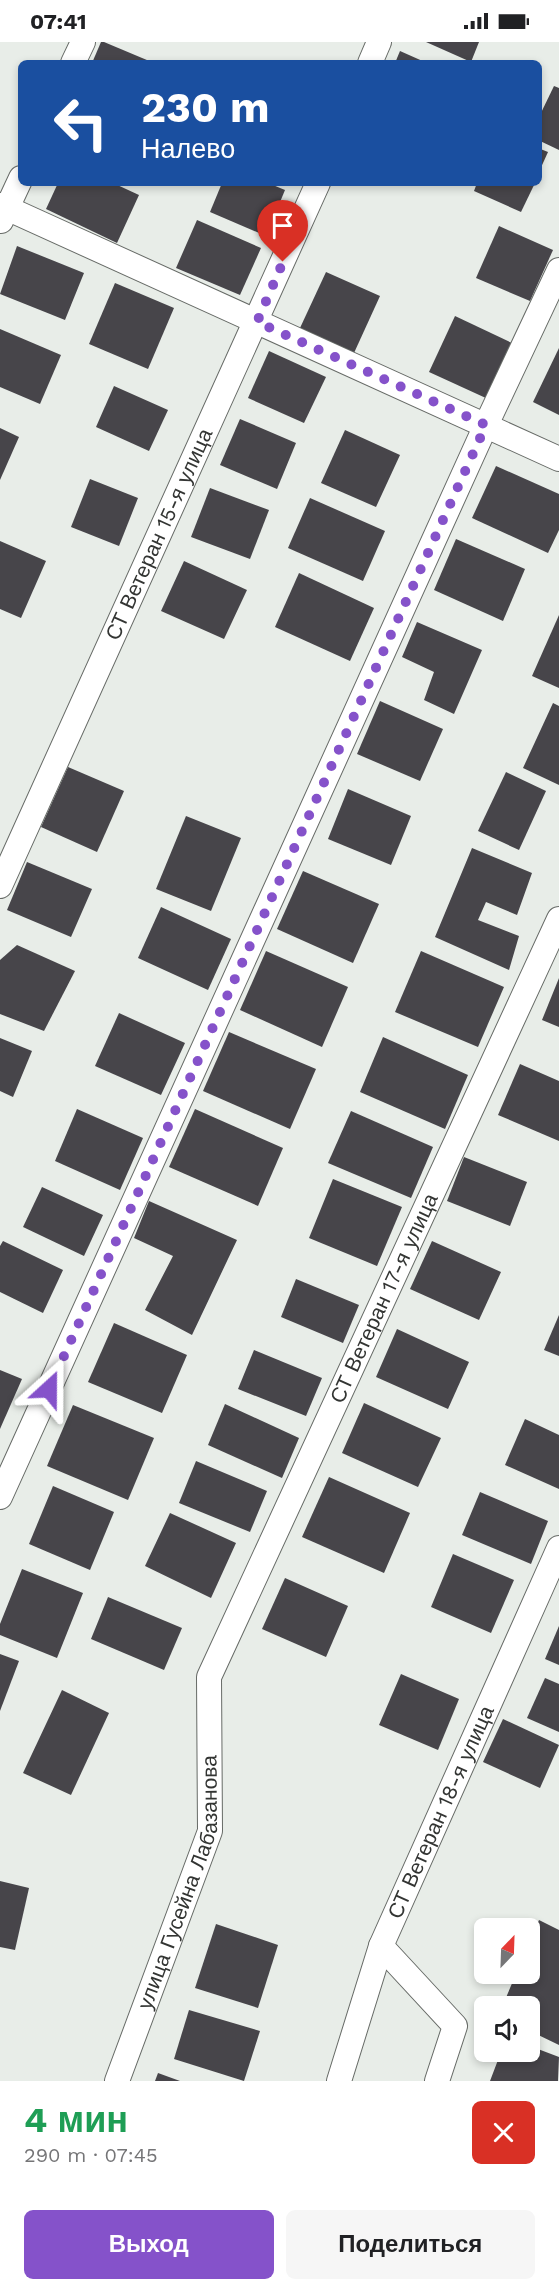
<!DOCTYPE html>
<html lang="ru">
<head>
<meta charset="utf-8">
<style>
	:root { --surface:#fff; --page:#f6f6f6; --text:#202124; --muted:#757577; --accent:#8552ca }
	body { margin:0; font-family:"Work Sans",sans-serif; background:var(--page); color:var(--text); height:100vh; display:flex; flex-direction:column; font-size:22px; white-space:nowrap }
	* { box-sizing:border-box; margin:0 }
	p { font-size:20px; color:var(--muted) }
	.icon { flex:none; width:33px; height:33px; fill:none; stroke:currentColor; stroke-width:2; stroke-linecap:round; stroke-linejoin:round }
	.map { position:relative; height:2039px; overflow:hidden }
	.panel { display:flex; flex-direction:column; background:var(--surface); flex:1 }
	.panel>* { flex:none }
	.guide { position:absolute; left:18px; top:18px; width:524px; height:126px; border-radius:9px; box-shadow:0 3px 9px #0003; background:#1a4fa0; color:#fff; overflow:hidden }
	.needle { width:39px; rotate:23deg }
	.fabs { position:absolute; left:474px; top:1876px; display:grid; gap:12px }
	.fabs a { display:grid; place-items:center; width:66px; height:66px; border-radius:9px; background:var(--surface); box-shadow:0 3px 9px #0003; font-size:30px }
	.pin { position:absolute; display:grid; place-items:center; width:51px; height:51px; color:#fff; margin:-62px -26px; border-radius:50% 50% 50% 0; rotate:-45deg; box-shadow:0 0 6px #0007 }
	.pin .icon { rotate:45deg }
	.me { position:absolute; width:66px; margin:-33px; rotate:24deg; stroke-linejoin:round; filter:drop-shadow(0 0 4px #0008) }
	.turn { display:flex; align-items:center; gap:21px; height:126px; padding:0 24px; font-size:27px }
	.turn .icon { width:78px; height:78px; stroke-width:2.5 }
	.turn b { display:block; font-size:42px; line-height:51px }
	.round { display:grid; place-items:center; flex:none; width:63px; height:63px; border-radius:9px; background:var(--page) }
	.head { display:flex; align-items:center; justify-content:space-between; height:102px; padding:0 24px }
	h1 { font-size:36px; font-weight:700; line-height:45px; color:#1e9e55 }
	.button { display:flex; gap:12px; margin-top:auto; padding:12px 24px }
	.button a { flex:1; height:69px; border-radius:9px; background:var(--accent); color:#fff; font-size:24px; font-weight:700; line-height:69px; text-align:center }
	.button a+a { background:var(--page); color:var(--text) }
	.status { display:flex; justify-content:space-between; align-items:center; height:42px; padding:0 30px; background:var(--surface); direction:ltr }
	.status svg { height:16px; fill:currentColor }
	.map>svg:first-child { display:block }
	.building { fill:#47454a }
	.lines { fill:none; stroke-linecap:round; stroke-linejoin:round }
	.street-casing { stroke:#676b67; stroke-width:26 }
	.street { stroke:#fff; stroke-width:24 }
	.route { stroke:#8552ca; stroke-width:10; stroke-dasharray:0 18 }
	.labels { text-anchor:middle; stroke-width:6; stroke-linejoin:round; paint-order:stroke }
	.street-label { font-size:21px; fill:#333533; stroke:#f5faf5 }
</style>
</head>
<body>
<div class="status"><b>07:41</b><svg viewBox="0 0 49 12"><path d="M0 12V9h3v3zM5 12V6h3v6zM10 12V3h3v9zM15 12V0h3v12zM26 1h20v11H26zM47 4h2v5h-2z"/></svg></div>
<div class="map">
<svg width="559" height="2039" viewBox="0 0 559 2039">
	<rect width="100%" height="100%" fill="#e8ede8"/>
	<!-- building -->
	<g class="building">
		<polygon points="101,0 104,0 154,21 92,21"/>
		<polygon points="426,0 479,0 471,20"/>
		<polygon points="400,9 427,21 395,21"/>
		<polygon points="554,44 559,46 559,108 538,98 538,77"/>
		<polygon points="538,106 548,110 538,132"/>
		<polygon points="58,141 113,141 139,153 117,201 46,167"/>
		<polygon points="222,141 268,141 285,148 266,194 210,170"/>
		<polygon points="477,141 535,141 521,170 474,149"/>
		<polygon points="197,178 261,206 240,253 176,226"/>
		<polygon points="499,184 553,208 530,259 476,236"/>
		<polygon points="17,204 84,231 65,278 0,252"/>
		<polygon points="326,230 380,254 354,311 300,286"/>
		<polygon points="115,241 174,266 148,327 89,302"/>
		<polygon points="455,274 514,302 488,357 429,330"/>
		<polygon points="0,287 61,313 40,362 0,345"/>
		<polygon points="559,306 559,373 533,360"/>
		<polygon points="269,309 326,335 304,381 248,356"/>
		<polygon points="114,344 168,368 149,409 96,385"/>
		<polygon points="240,377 296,401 277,447 220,423"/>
		<polygon points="0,386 19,395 0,438"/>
		<polygon points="345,388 400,413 376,465 321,441"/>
		<polygon points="496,424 559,452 559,488 548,511 472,476"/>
		<polygon points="90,437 138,456 119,504 71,485"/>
		<polygon points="210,446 269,468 250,517 191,495"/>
		<polygon points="310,456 385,489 363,539 288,506"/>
		<polygon points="456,497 525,527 503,579 434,548"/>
		<polygon points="0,499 46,519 21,576 0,567"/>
		<polygon points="184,519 247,548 224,597 161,569"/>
		<polygon points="299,531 374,566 350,619 275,585"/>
		<polygon points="559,573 559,646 532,634"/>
		<polygon points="417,580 482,608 454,672 424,658 434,630 402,615"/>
		<polygon points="380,659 443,687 420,739 357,712"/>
		<polygon points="553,661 559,664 559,743 523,726"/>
		<polygon points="68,725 124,749 97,810 41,785"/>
		<polygon points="506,730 546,749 519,808 478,789"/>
		<polygon points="348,747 411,774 391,823 328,797"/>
		<polygon points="186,774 241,796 211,869 156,847"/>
		<polygon points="472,806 532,831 517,873 486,860 478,878 519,894 509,928 435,895"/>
		<polygon points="27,820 92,847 71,895 7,868"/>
		<polygon points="303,829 379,862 353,921 277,887"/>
		<polygon points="161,865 231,897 208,948 138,916"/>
		<polygon points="17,903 75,929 44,989 0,972 0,918"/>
		<polygon points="266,909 348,945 322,1005 240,968"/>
		<polygon points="421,909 504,945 478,1005 395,970"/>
		<polygon points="559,936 559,985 542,978"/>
		<polygon points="119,971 185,1001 161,1053 95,1024"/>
		<polygon points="229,990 316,1027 290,1087 203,1049"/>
		<polygon points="383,995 468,1033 445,1087 360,1050"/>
		<polygon points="0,996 32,1009 13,1055 0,1049"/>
		<polygon points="520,1022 559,1039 559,1099 498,1073"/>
		<polygon points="77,1067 143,1096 120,1148 55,1119"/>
		<polygon points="195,1067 283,1106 258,1164 169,1125"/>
		<polygon points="351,1069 433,1105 411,1156 328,1121"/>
		<polygon points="464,1115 527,1140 510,1184 447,1159"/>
		<polygon points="333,1137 402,1165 377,1224 309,1196"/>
		<polygon points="42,1145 103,1173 84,1214 23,1185"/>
		<polygon points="149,1159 237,1198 192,1293 145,1268 173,1214 134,1196"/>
		<polygon points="3,1199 63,1228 43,1271 0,1250 0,1204"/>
		<polygon points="432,1199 501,1230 479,1278 410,1247"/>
		<polygon points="296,1237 359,1263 343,1301 281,1275"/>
		<polygon points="559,1273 559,1314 544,1308"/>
		<polygon points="114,1281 187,1313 162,1371 88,1340"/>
		<polygon points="397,1287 469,1320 448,1367 376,1335"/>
		<polygon points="254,1308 322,1336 306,1374 238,1347"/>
		<polygon points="0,1328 22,1337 0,1387"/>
		<polygon points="364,1361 441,1396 418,1445 342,1411"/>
		<polygon points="225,1362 299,1396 282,1436 208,1403"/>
		<polygon points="73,1363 154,1396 128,1458 47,1424"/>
		<polygon points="525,1377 559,1393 559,1447 505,1423"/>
		<polygon points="196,1419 267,1449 250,1490 179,1461"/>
		<polygon points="329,1435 410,1471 384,1531 302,1495"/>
		<polygon points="53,1444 114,1470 90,1528 29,1502"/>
		<polygon points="480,1450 548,1479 531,1522 462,1493"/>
		<polygon points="170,1471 236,1501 211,1556 145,1524"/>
		<polygon points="453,1512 514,1538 491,1591 431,1565"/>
		<polygon points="22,1527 83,1551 57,1616 0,1593 0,1582"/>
		<polygon points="285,1536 348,1564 326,1615 262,1587"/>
		<polygon points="108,1555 182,1586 164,1628 91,1597"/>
		<polygon points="559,1584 559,1623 545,1617"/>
		<polygon points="0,1612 19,1619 0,1669"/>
		<polygon points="401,1632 459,1657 438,1708 379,1683"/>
		<polygon points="545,1636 559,1642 559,1690 527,1676"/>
		<polygon points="62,1648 109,1671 71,1753 23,1731"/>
		<polygon points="503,1677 559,1703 540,1746 483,1720"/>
		<polygon points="0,1839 29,1846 15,1908 0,1905"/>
		<polygon points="539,1878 559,1888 559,2003 530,1989 530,1965 502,1965 516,1932 530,1932 530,1900"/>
		<polygon points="216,1882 278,1903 258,1966 195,1946"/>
		<polygon points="189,1968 260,1989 244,2039 174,2017"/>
		<polygon points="530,2004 559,2015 558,2039 490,2039 501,2010 530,2010"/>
		<polygon points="158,2031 180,2039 155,2039"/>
	</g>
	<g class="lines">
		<defs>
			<g id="street">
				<polyline points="73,21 83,0"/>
				<polyline points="370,21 379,0"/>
				<polyline points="0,163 559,417"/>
				<polyline points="1,179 21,136"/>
				<path id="s1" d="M0,844L318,141"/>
				<polyline points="0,1455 486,383 559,228"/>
				<polyline points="381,1904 455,1984 437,2039"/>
				<path id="s2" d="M117,2039L210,1789L209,1635L559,877"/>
				<path id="s3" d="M339,2039L381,1904L559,1506"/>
			</g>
		</defs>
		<!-- street casing -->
		<use href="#street" class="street-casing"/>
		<!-- street -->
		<use href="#street" class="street"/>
	</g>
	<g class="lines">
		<!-- route -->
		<polyline class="route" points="49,1347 486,383 257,280 283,220"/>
	</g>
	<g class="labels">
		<!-- street labels -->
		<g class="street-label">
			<text dy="7" stroke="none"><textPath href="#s1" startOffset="386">СТ Ветеран 15-я улица</textPath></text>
			<text dy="7" stroke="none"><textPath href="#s2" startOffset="838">СТ Ветеран 17-я улица</textPath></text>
			<text dy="7" stroke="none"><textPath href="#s3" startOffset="288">СТ Ветеран 18-я улица</textPath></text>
			<text dy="7" stroke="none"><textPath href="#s2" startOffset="210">улица Гусейна Лабазанова</textPath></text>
		</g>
	</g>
</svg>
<div class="fabs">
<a><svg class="needle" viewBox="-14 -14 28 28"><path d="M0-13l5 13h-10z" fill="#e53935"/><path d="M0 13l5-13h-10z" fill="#757577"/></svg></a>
<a><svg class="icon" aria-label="sound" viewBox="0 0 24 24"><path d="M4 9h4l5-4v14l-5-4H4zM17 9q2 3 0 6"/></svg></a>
</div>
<div class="pin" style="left:283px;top:220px;background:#d93025"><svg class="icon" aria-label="arrive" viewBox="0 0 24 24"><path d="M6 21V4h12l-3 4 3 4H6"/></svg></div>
<svg class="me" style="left:49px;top:1347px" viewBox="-20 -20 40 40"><path d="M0-17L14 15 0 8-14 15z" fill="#8552ca" stroke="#fff" stroke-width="4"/></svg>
<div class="guide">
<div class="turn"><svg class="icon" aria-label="left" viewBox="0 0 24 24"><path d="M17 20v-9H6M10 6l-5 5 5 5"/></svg><div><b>230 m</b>Налево</div></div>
</div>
</div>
<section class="panel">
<div class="head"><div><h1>4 мин</h1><p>290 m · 07:45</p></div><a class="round" style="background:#d93025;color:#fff"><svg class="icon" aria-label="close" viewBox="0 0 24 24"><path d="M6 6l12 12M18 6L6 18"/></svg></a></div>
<div class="button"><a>Выход</a><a>Поделиться</a></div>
</section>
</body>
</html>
